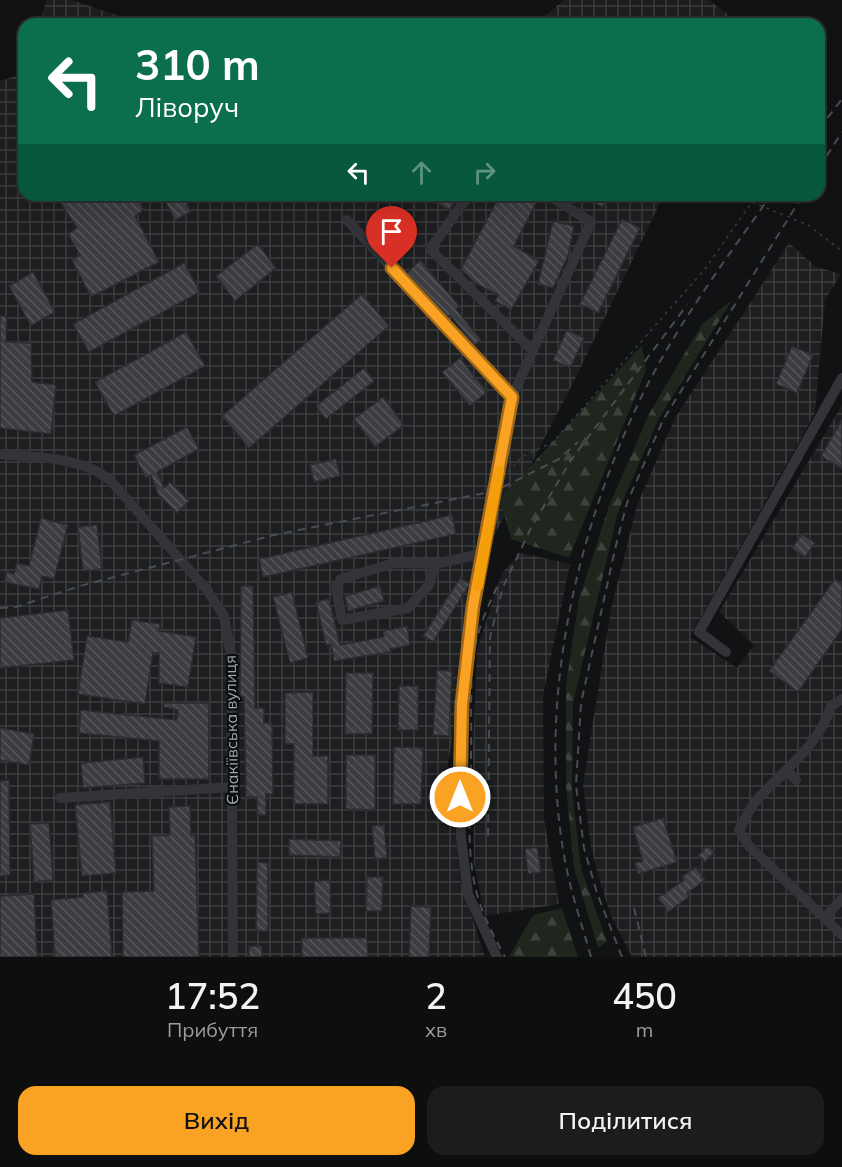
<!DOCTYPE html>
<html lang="uk">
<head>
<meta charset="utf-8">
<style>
	:root { --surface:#0d0e0e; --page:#1b1c1c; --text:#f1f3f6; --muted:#9a9c9e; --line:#2d2e2e; --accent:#faa223 }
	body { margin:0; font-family:Mulish,sans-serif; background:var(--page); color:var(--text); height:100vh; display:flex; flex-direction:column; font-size:22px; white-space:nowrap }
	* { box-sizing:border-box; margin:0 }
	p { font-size:20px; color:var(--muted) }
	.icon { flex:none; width:33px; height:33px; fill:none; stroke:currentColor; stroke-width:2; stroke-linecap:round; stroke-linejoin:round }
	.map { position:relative; height:957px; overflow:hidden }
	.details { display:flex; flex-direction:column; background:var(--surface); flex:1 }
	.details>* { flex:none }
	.top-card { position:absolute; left:18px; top:18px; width:807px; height:183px; border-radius:18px; box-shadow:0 6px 24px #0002,0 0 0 2px var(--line); background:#0b6e4f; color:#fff; overflow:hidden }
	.pin { position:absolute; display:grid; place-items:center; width:51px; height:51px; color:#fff; margin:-62px -26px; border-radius:50% 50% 50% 0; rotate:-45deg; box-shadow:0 0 6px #0007 }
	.pin .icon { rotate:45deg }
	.me { position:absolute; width:66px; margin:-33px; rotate:0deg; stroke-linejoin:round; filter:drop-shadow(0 0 4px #0008) }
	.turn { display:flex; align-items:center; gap:21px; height:126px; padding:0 18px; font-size:27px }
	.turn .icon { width:78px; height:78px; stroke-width:2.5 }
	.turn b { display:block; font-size:42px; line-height:51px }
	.lanes { display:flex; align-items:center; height:57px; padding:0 18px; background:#0003; justify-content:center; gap:30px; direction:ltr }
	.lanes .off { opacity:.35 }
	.eta { display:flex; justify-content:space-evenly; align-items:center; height:102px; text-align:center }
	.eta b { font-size:36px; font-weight:600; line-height:42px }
	.action { display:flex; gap:12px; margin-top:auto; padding:12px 18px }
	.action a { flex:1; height:69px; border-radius:18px; background:var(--accent); color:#111; font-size:24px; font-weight:600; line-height:69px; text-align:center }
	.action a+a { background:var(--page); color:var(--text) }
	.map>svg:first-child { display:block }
	.industrial { fill:url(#industrial-grid) }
	.forest { fill:url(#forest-firs) }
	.building { fill:url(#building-back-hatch); stroke:#2b2c2f; stroke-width:1.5 }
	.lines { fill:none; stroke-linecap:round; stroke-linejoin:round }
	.path { stroke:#383b3f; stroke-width:1.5; stroke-dasharray:3 4.5; stroke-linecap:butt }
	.minor { stroke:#323438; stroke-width:10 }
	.rail { stroke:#494c51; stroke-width:2; stroke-dasharray:8 6; stroke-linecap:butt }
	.route-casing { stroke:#a26917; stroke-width:15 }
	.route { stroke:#faa223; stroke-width:10 }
	.slow { stroke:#f59e0b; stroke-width:10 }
	.labels { text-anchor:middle; stroke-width:4.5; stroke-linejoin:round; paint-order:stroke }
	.street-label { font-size:16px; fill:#a2a9b4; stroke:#0c0d0e }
</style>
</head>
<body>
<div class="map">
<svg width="842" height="957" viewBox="0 0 842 957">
	<defs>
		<pattern id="industrial-grid" width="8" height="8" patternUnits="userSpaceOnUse" patternTransform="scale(1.5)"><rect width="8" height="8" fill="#1d1e20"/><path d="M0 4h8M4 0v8" fill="none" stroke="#3b3c3e"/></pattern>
		<pattern id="forest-firs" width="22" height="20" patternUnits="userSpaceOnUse" patternTransform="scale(1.5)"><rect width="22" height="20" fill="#1e261e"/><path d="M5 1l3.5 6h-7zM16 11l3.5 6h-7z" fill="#3c433c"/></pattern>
		<pattern id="building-back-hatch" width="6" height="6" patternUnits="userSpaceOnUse" patternTransform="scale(1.5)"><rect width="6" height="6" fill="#3b3d40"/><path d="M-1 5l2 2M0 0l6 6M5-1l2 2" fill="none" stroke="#545659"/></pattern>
	</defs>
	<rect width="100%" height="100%" fill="#111213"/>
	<!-- industrial -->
	<g class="industrial">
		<polygon points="47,0 72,0 143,24 39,24"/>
		<polygon points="564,0 709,0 730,16 727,24 536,24"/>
		<polygon points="24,68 24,195 664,195 574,381 479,565 448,765 461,882 485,957 0,957 0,81 22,74"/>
		<polygon points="789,243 816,267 841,274 825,300 815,413 690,637 737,668 754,645 719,612 842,405 842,957 632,957 611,916 600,882 591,847 583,785 611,609 637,505 675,418"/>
		<polygon points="521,553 570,564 543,696 544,819 559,904 485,916 474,864 473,750 477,649 502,573"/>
	</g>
	<!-- forest -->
	<g class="forest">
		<polygon points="732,300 658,420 618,512 573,703 572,790 581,868 607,942 598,948 574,868 566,786 566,685 579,599 609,506 649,414 702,324"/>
		<polygon points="642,345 646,370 569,558 511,539 500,499"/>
		<polygon points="562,908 578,957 509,957 533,915"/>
	</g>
	<!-- building -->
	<g class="building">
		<polygon points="56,195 136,195 144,210 135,216 159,262 91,297 72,260 80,255 68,234 77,228"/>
		<polygon points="162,195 182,195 191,212 175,220"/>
		<polygon points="436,195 460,195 449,210 433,201"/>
		<polygon points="500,195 526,195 537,201 514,246 539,261 511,310 495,301 498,295 475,283 461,269"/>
		<polygon points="578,195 608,195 603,207"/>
		<polygon points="622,219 640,228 598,313 580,304"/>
		<polygon points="553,221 574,226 568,256 553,288 538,284"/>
		<polygon points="258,244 276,268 235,301 216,276"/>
		<polygon points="420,260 460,307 456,309 481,340 474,345 450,315 447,317 407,273"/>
		<polygon points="184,263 200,292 89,352 73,324"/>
		<polygon points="33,272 55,312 31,326 9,286"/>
		<polygon points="362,294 389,326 249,448 222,416"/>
		<polygon points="0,316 7,316 6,342 31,343 32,382 56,385 51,434 0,428"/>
		<polygon points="567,330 584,338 570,368 553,360"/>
		<polygon points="186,332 205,366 114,416 95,382"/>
		<polygon points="792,346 813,355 797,393 776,384"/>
		<polygon points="460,358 487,392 470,406 442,372"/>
		<polygon points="364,368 374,381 326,419 316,406"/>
		<polygon points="383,397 404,425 375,447 354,419"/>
		<polygon points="842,420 842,469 821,456"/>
		<polygon points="187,427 199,449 157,472 164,488 170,482 189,501 177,513 158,494 151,475 146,478 134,455"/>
		<polygon points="336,459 340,476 314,482 310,465"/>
		<polygon points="452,515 456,534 263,577 259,559"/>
		<polygon points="41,518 68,525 54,579 42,576 39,589 4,582 7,572 14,574 17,563 29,566"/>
		<polygon points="97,525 102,569 83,571 78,527"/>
		<polygon points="802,534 815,543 805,557 792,548"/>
		<polygon points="460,578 470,584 433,642 423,636"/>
		<polygon points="835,579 842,584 842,629 798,692 769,671"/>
		<polygon points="241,586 253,586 255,708 264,708 264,723 272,723 273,794 266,794 266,815 257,815 257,797 246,797 244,697 240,697"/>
		<polygon points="380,586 384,601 348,611 345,596"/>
		<polygon points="292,592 308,658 290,663 273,597"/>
		<polygon points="329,599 340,645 384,637 383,631 407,626 410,645 390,649 391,652 334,661 331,644 326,645 316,602"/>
		<polygon points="68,610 74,660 0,668 0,618"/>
		<polygon points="132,620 160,624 159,631 196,637 188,687 159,683 159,653 153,653 145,704 78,694 87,636 128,642"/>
		<polygon points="437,670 452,671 449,736 433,735"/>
		<polygon points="346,673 373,673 372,734 345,734"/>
		<polygon points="399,686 418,686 418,730 398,730"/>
		<polygon points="313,692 313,756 328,756 328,804 294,804 294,744 285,744 285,693"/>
		<polygon points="164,703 209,703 209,779 159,779 159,741 79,733 81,710 177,720 178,710 164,707"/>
		<polygon points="0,728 34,734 29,765 0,760"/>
		<polygon points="394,747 423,748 421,804 393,804"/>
		<polygon points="346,755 375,755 375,810 346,809"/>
		<polygon points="143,757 145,783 83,788 81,763"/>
		<polygon points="9,780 10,875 0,876 0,781"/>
		<polygon points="110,802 116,873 82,876 75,805"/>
		<polygon points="190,806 191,836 195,835 199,957 123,957 122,892 154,891 152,836 170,835 169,807"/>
		<polygon points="663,818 677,862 638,874 635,863 643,861 633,827"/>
		<polygon points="49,823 53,880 34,882 30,824"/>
		<polygon points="384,825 387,858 375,859 372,826"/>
		<polygon points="289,839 341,841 340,857 289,855"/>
		<polygon points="707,846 714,852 705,862 698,856"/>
		<polygon points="537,847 541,872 528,874 525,849"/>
		<polygon points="257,862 268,863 268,931 256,931"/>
		<polygon points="696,867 705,880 687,893 689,897 668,912 658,898 684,880 682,877"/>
		<polygon points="367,877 383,877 382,911 366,911"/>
		<polygon points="330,880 331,913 316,914 314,881"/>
		<polygon points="107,891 112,957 55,957 51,900 83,897 82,893"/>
		<polygon points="34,894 37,957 0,957 0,896"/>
		<polygon points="411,906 431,907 429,957 409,957"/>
		<polygon points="302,938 367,938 368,957 302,957"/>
		<rect x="249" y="946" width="13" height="11"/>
	</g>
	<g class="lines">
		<!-- path -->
		<polyline class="path" points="508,472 522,457 553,442 705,269 752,202 808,225 842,251"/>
		<!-- minor -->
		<g class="minor">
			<polyline points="469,195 430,249 533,351"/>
			<polyline points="347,220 512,397 473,607 462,704 460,749 461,837 468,894 497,957"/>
			<polyline points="512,397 591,222 548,195"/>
			<path d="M0,454C37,458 80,456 110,480L207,590L224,616L231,655L233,957"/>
			<polyline points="435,564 394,563 341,579 336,588 342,620 408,608 429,585 435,564 485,553"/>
			<polyline points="726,652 699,632 842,378"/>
			<path d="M842,699L831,706C819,746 783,771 756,801C749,809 745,820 739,830L748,845L842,935"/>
			<polyline points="786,770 796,780"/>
			<polyline points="60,798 232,787"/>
			<polyline points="824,918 842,899"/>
		</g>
		<!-- rail -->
		<g class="rail">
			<polyline points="819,129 842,99"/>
			<polyline points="819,168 842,132"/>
			<path d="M497,587C488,606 479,626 475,647C469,681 472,718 471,753C471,795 466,839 474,881C479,909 492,933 505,957"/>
			<polyline points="0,608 16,607 80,586 274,535 495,491 559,459 578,442"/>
			<polyline points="488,836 490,637 503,587 531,528 571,460 687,305"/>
			<polyline points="634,908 646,957"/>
			<path d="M591,957C582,925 571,893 565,861C537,709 573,543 637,406C672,331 724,262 771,195"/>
			<polyline points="622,957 597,893 584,848 576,785 581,703 616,545 627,503 663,420 803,195"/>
		</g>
	</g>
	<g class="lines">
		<defs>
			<polyline id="route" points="392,268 512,397 473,606 462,704 460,797"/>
		</defs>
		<!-- route casing -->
		<use href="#route" class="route-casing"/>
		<!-- route -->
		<use href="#route" class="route"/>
		<!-- slow -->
		<polyline class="slow" points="478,586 499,471"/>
	</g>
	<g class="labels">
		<!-- street labels -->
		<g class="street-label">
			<text transform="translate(231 730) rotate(-91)" y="6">Єнакіївська вулиця</text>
		</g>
	</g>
</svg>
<div class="pin" style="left:392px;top:268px;background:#d93025"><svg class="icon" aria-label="arrive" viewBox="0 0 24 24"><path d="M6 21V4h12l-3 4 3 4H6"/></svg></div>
<svg class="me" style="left:460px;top:797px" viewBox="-20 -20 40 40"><circle r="17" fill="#faa223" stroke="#fff" stroke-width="3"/><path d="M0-11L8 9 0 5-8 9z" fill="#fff"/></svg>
<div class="top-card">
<div class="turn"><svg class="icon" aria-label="left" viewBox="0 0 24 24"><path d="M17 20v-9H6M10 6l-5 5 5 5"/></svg><div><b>310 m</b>Ліворуч</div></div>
<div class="lanes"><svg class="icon" aria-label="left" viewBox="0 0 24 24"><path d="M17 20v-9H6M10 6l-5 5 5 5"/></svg><svg class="icon off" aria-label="ahead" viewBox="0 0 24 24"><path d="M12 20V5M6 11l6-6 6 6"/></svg><svg class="icon off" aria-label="right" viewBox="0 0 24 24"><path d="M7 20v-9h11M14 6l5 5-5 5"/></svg></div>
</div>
</div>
<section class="details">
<div class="eta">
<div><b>17:52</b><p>Прибуття</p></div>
<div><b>2</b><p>хв</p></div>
<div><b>450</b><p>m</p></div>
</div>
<div class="action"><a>Вихід</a><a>Поділитися</a></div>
</section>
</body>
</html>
